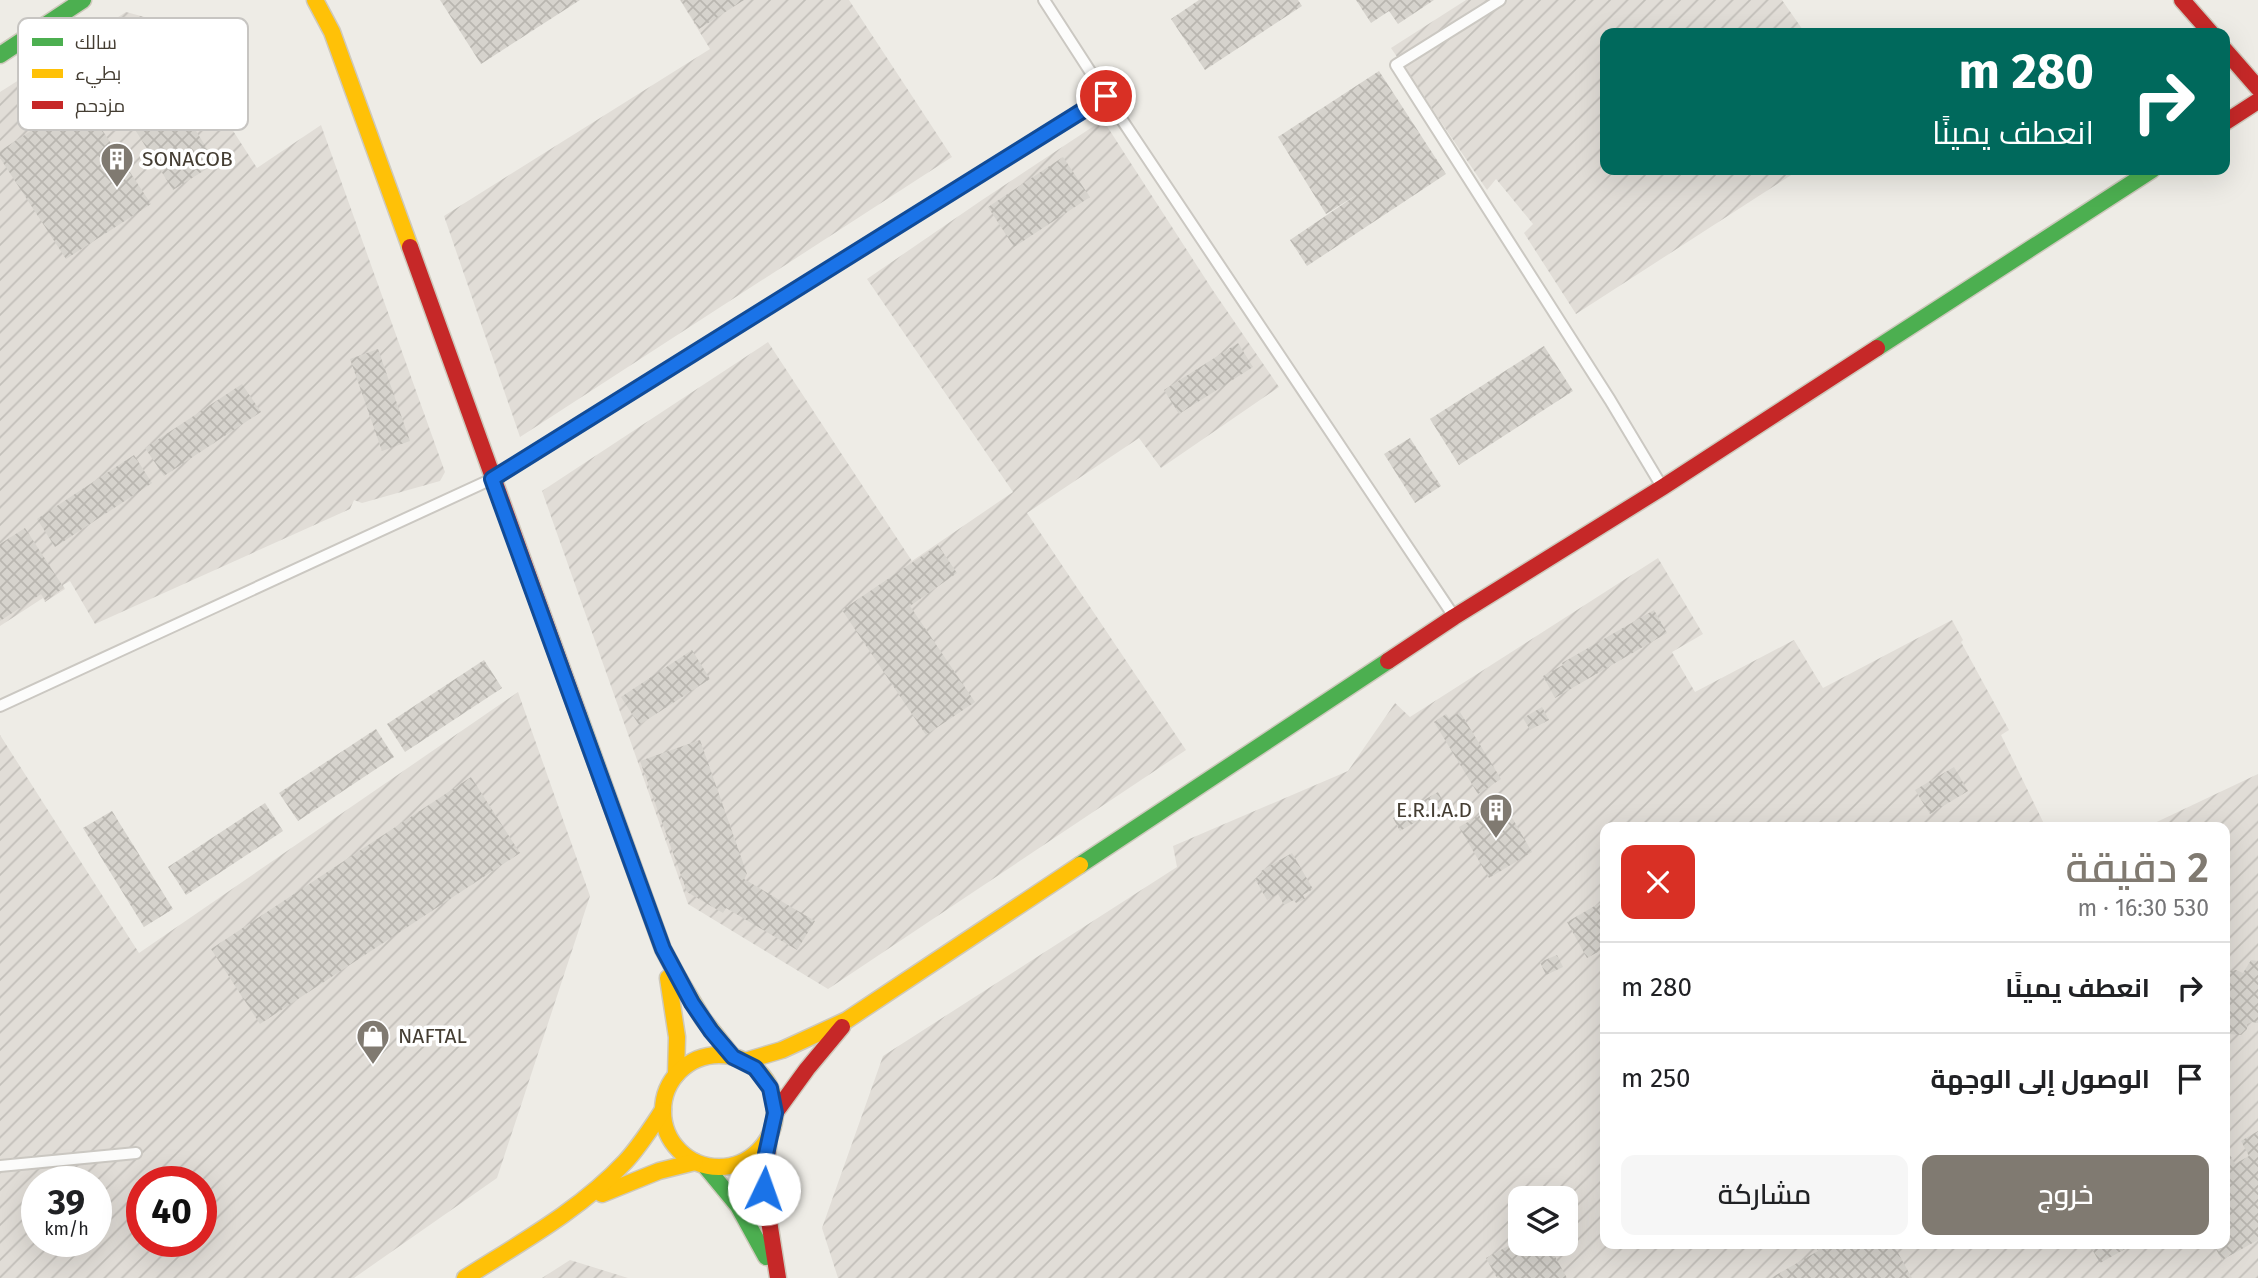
<!DOCTYPE html>
<html lang="ar">
<head>
<meta charset="utf-8">
<style>
	:root { --surface:#fff; --page:#f6f6f6; --text:#202124; --muted:#757577; --line:#e0e0e0; --accent:#807a71 }
	body { margin:0; font-family:"Fira Sans",Cairo,sans-serif; background:var(--page); color:var(--text); direction:rtl; height:100vh; display:flex; flex-direction:column; font-size:26px; white-space:nowrap }
	* { box-sizing:border-box; margin:0 }
	p { font-size:23px; color:var(--muted) }
	.icon { flex:none; width:38px; height:38px; fill:none; stroke:currentColor; stroke-width:2; stroke-linecap:round; stroke-linejoin:round }
	.map { position:relative; flex:1; overflow:hidden; direction:ltr }
	.side { position:absolute; left:1600px; top:822px; width:630px; height:427px; display:flex; flex-direction:column; background:var(--surface); border-radius:14px; box-shadow:0 7px 28px #0002; direction:rtl }
	.side>* { flex:none }
	.top-card { position:absolute; left:1600px; top:28px; width:630px; height:147px; border-radius:14px; box-shadow:0 7px 28px #0002; direction:rtl; background:#00695c; color:#fff; overflow:hidden }
	.buttons { position:absolute; left:1508px; top:1186px; display:grid; gap:14px }
	.buttons a { display:grid; place-items:center; width:70px; height:70px; border-radius:14px; background:var(--surface); box-shadow:0 7px 28px #0002; font-size:35px }
	.speed { position:absolute; left:21px; top:1166px; display:flex; gap:14px; font-size:35px; font-weight:700; text-align:center }
	.speed>* { display:grid; place-content:center; width:91px; height:91px; border-radius:50%; background:var(--surface); box-shadow:0 7px 28px #0002; line-height:1 }
	.speed small { font-size:18px; font-weight:400 }
	.speed .limit { border:10px solid #d22; background:#fff; color:#111 }
	.pin { position:absolute; display:grid; place-items:center; width:60px; height:60px; color:#fff; margin:-30px; border:4px solid #fff; border-radius:50%; box-shadow:0 2px 7px #0007 }
	.me { position:absolute; width:77px; margin:-38px; rotate:3deg; stroke-linejoin:round; filter:drop-shadow(0 0 5px #0008) }
	.turn { display:flex; align-items:center; gap:24px; height:147px; padding:0 21px; font-size:32px }
	.turn .icon { width:91px; height:91px; stroke-width:2.5 }
	.turn b { display:block; font-size:49px; line-height:60px }
	.round { display:grid; place-items:center; flex:none; width:74px; height:74px; border-radius:14px; background:var(--page) }
	.headline { display:flex; align-items:center; justify-content:space-between; height:119px; padding:0 21px }
	h1 { font-size:42px; font-weight:600; line-height:52px; color:var(--accent) }
	.primary-button { display:flex; gap:14px; margin-top:auto; padding:14px 21px }
	.primary-button a { flex:1; height:80px; border-radius:14px; background:var(--accent); color:#fff; font-size:28px; font-weight:600; line-height:80px; text-align:center }
	.primary-button a+a { background:var(--page); color:var(--text) }
	ul { padding:0; list-style:none }
	li { display:flex; align-items:center; gap:21px; height:91px; padding:0 21px; border-top:2px solid var(--line) }
	li div { flex:1 }
	li b { display:block; font-size:26px }
	li em { font-style:normal }
	.map>svg:first-child { display:block }
	.industrial { fill:url(#industrial-furrows); fill-rule:evenodd }
	.building { fill:url(#building-cross-hatch) }
	.lines { fill:none; stroke-linecap:round; stroke-linejoin:round }
	.lane-casing { stroke:#cbc8c2; stroke-width:14 }
	.fast-casing { stroke:#cec9bc; stroke-width:19 }
	.slow-casing { stroke:#cec9bc; stroke-width:19 }
	.jam-casing { stroke:#cec9bc; stroke-width:19 }
	.lane { stroke:#fcfcfb; stroke-width:10 }
	.fast { stroke:#4caf50; stroke-width:16 }
	.slow { stroke:#ffc107; stroke-width:16 }
	.jam { stroke:#c62828; stroke-width:16 }
	.route-casing { stroke:#114b97; stroke-width:18 }
	.route { stroke:#1a73e8; stroke-width:12 }
	.labels { text-anchor:middle; stroke-width:7; stroke-linejoin:round; paint-order:stroke }
	.poi-label { font-size:21px; fill:#443d32; stroke:#fff; text-anchor:start }
	.key { fill:#fff; stroke:#c7c5c2; stroke-width:2 }
	.key-label { font-size:19px; fill:#443d32 }
</style>
</head>
<body>
<div class="map">
<svg width="2258" height="1278" viewBox="0 0 2258 1278">
	<defs>
		<pattern id="industrial-furrows" width="10" height="10" patternUnits="userSpaceOnUse" patternTransform="scale(1.75)"><rect width="10" height="10" fill="#e1ddd7"/><path d="M-1 1l2-2M0 10L10 0M9 11l2-2" fill="none" stroke="#c2bfb9"/></pattern>
		<pattern id="building-cross-hatch" width="8" height="8" patternUnits="userSpaceOnUse" patternTransform="scale(1.75)"><rect width="8" height="8" fill="#d6d3cd"/><path d="M0 0l8 8M0 8l8-8" fill="none" stroke="#b9b6b0"/></pattern>
	</defs>
	<rect width="100%" height="100%" fill="#eeece6"/>
	<!-- industrial -->
	<g class="industrial">
		<polygon points="680,0 849,0 952,157 520,437 444,216 710,49"/>
		<polygon points="1466,0 1782,0 1805,33 1605,33 1605,170 1799,170 1576,314 1524,233 1533,224 1496,179 1487,190 1391,48"/>
		<polygon points="126,12 152,19 176,42 257,168 321,125 445,472 440,481 362,503 354,500 350,509 95,624 70,581 63,585 65,589 45,602 43,598 0,626 0,92"/>
		<polygon points="1103,120 1212,289 1279,387 1161,468 1139,438 1027,513 1186,750 828,989 688,904 542,491 768,342 912,561 1013,492 867,279 982,200"/>
		<path d="M1658,558L1703,634L1672,652L1695,692L1794,640L1823,688L1952,620L1963,640L1961,642L2009,730L2001,735L2046,828H1605V1244H2224V828H2144L2258,774V1278H838L822,1228L883,1056L1177,867L1173,846L1348,771L1395,703L1410,717ZM1521,1199H1566V1244H1521Z"/>
		<path d="M518,692L590,896L497,1178L354,1278H0V735L139,953ZM37,1181H96V1241H37ZM142,1181H201V1241H142Z"/>
		<polygon points="570,1260 628,1278 542,1278"/>
	</g>
	<!-- building -->
	<g class="building">
		<polygon points="440,0 580,0 481,64"/>
		<polygon points="683,0 744,0 699,29 681,1"/>
		<polygon points="1199,0 1298,0 1302,6 1205,70 1171,19"/>
		<polygon points="1356,0 1434,0 1398,24 1389,11 1371,23"/>
		<polygon points="153,62 216,163 173,190 110,90"/>
		<polygon points="1379,71 1446,174 1307,266 1290,240 1358,194 1326,214 1278,137"/>
		<polygon points="81,98 151,204 66,259 0,158 0,151"/>
		<polygon points="1063,157 1090,197 1014,247 988,207"/>
		<polygon points="1238,343 1253,367 1179,414 1164,390"/>
		<polygon points="1544,346 1573,391 1459,465 1430,419"/>
		<polygon points="378,349 410,441 382,451 350,359"/>
		<polygon points="242,384 261,412 164,476 145,448"/>
		<polygon points="1410,438 1441,486 1415,503 1384,454"/>
		<polygon points="134,455 152,483 55,547 37,519"/>
		<polygon points="25,528 64,588 45,600 41,594 0,621 0,544"/>
		<polygon points="938,545 957,573 910,606 975,702 926,735 842,610"/>
		<polygon points="1654,610 1667,633 1555,698 1543,676 1563,665 1562,663"/>
		<polygon points="692,650 710,679 639,725 621,697"/>
		<polygon points="484,660 502,688 405,752 387,724"/>
		<polygon points="1542,707 1549,720 1530,730 1523,718"/>
		<polygon points="1460,712 1501,779 1478,794 1434,722 1446,714 1449,718"/>
		<polygon points="376,729 394,757 298,821 279,793"/>
		<polygon points="700,740 747,874 744,879 815,921 797,950 726,908 723,913 687,892 640,761"/>
		<polygon points="1954,767 1968,791 1930,814 1915,790"/>
		<polygon points="471,777 520,853 260,1024 211,949"/>
		<polygon points="1438,792 1445,805 1400,831 1393,818"/>
		<polygon points="1503,802 1532,852 1489,878 1459,827"/>
		<polygon points="265,803 283,831 186,895 168,867"/>
		<polygon points="112,811 173,909 144,927 83,828"/>
		<polygon points="1292,853 1313,889 1303,895 1305,899 1296,903 1294,900 1284,905 1278,894 1267,900 1255,879 1263,874 1261,871"/>
		<polygon points="1605,900 1605,948 1587,958 1567,922"/>
		<polygon points="1557,955 1563,967 1546,975 1540,962"/>
		<polygon points="2251,960 2258,961 2258,1023 2252,1022 2247,1024 2247,1029 2241,1035 2229,1034 2228,1041 2224,1044 2224,983 2228,982 2227,976 2231,971 2236,970 2243,973"/>
		<polygon points="2258,1131 2258,1240 2222,1260 2213,1244 2224,1244 2224,1144 2235,1164 2249,1156 2241,1141"/>
		<polygon points="1521,1239 1521,1244 1548,1244 1567,1278 1497,1278 1486,1258"/>
		<polygon points="1814,1244 1893,1244 1912,1278 1771,1278 1818,1251"/>
		<polygon points="2089,1244 2134,1244 2100,1263"/>
	</g>
	<g class="lines">
		<defs>
			<g id="lane">
				<polyline points="1044,0 1106,96 1453,615"/>
				<polyline points="1500,0 1396,65 1610,400 1661,485"/>
				<polyline points="0,706 492,479 1106,96"/>
				<polyline points="0,1166 136,1153"/>
			</g>
			<g id="fast">
				<polyline points="0,55 83,0"/>
				<polyline points="1877,348 2152,170"/>
				<polyline points="579,716 663,949 679,979"/>
				<polyline points="1080,865 1388,661"/>
				<polyline points="705,1166 738,1206 766,1257"/>
			</g>
			<g id="slow">
				<polyline points="315,0 332,32 410,247"/>
				<polyline points="668,978 677,1037 676,1075"/>
				<polyline points="679,979 703,1019 733,1057"/>
				<circle cx="719" cy="1111" r="56"/>
				<polyline points="745,1061 782,1050 847,1020 1080,865"/>
				<polyline points="602,1194 659,1171 695,1162"/>
				<path d="M465,1278C520,1243 580,1210 625,1162C640,1146 651,1128 663,1110"/>
			</g>
			<g id="jam">
				<polyline points="2182,0 2211,33"/>
				<polyline points="2224,49 2258,88"/>
				<polyline points="2224,123 2258,101"/>
				<polyline points="410,247 579,716"/>
				<polyline points="1388,661 1454,617 1663,487 1877,348"/>
				<polyline points="775,1113 807,1069 842,1027"/>
				<polyline points="769,1137 764,1189 778,1278"/>
			</g>
		</defs>
		<!-- lane casing -->
		<use href="#lane" class="lane-casing"/>
		<!-- fast casing -->
		<use href="#fast" class="fast-casing"/>
		<!-- slow casing -->
		<use href="#slow" class="slow-casing"/>
		<!-- jam casing -->
		<use href="#jam" class="jam-casing"/>
		<!-- lane -->
		<use href="#lane" class="lane"/>
		<!-- fast -->
		<use href="#fast" class="fast"/>
		<!-- slow -->
		<use href="#slow" class="slow"/>
		<!-- jam -->
		<use href="#jam" class="jam"/>
	</g>
	<g class="lines">
		<defs>
			<polyline id="route" points="764,1189 766,1154 775,1113 770,1088 755,1068 733,1057 711,1031 692,1003 663,949 492,479 1106,96"/>
		</defs>
		<!-- route casing -->
		<use href="#route" class="route-casing"/>
		<!-- route -->
		<use href="#route" class="route"/>
	</g>
	<!-- icons -->
	<defs>
		<symbol id="building-pin" viewBox="-11 -11 22 30"><path d="M0 17L-7.5 6A9.5 9.5 0 1 1 7.5 6Z" fill="#807a71" stroke="#fff"/><path d="M-4-6H4V6H1V3H-1V6H-4ZM-2.5-4.3h1.7v1.8h-1.7ZM.8-4.3h1.7v1.8H.8ZM-2.5-1h1.7V.8h-1.7ZM.8-1h1.7V.8H.8Z" fill="#fff"/></symbol>
		<symbol id="shop-pin" viewBox="-11 -11 22 30"><path d="M0 17L-7.5 6A9.5 9.5 0 1 1 7.5 6Z" fill="#807a71" stroke="#fff"/><path d="M-5-2.5h2.3a2.7 3.5 0 0 1 5.4 0H5L5.5 6h-11ZM-1.5-2.5h3a1.5 2.3 0 0 0-3 0Z" fill="#fff"/></symbol>
	</defs>
	<g fill-rule="evenodd">
		<use href="#building-pin" x="98" y="140" width="38" height="52"/>
		<use href="#building-pin" x="1477" y="791" width="38" height="52"/>
		<use href="#shop-pin" x="354" y="1017" width="38" height="52"/>
	</g>
	<g class="labels">
		<!-- poi labels -->
		<g class="poi-label">
			<text x="142" y="166">SONACOB</text>
			<text x="1472" y="817" text-anchor="end">E.R.I.A.D</text>
			<text x="398" y="1043">NAFTAL</text>
		</g>
	</g>
	<!-- legend -->
	<rect x="18" y="18" width="230" height="112" rx="10" class="key"/>
	<rect x="32" y="38" width="31" height="8" fill="#4caf50"/>
	<rect x="32" y="69" width="31" height="9" fill="#ffc107"/>
	<rect x="32" y="101" width="31" height="8" fill="#c62828"/>
	<g class="key-label">
		<text x="75" y="49">سالك</text>
		<text x="75" y="80">بطيء</text>
		<text x="75" y="112">مزدحم</text>
	</g>
</svg>
<div class="buttons">
<a><svg class="icon" aria-label="layers" viewBox="0 0 24 24"><path d="M12 4l9 5-9 5-9-5zM3 14l9 5 9-5"/></svg></a>
</div>
<div class="speed"><div>39<small>km/h</small></div><div class="limit">40</div></div>
<div class="pin" style="left:1106px;top:96px;background:#d93025"><svg class="icon" aria-label="arrive" viewBox="0 0 24 24"><path d="M6 21V4h12l-3 4 3 4H6"/></svg></div>
<svg class="me" style="left:764px;top:1189px" viewBox="-20 -20 40 40"><circle r="19" fill="#fff"/><path d="M0-13L10 11 0 6-10 11z" fill="#1a73e8"/></svg>
<div class="top-card">
<div class="turn"><svg class="icon" aria-label="right" viewBox="0 0 24 24"><path d="M7 20v-9h11M14 6l5 5-5 5"/></svg><div><b>280 m</b>انعطف يمينًا</div></div>
</div>
<section class="side">
<div class="headline"><div><h1>2 دقيقة</h1><p>530 m · 16:30</p></div><a class="round" style="background:#d93025;color:#fff"><svg class="icon" aria-label="close" viewBox="0 0 24 24"><path d="M6 6l12 12M18 6L6 18"/></svg></a></div>
<ul>
<li><svg class="icon" aria-label="right" viewBox="0 0 24 24"><path d="M7 20v-9h11M14 6l5 5-5 5"/></svg><div><b>انعطف يمينًا</b></div><em>280 m</em></li>
<li><svg class="icon" aria-label="arrive" viewBox="0 0 24 24"><path d="M6 21V4h12l-3 4 3 4H6"/></svg><div><b>الوصول إلى الوجهة</b></div><em>250 m</em></li>
</ul>
<div class="primary-button"><a>خروج</a><a>مشاركة</a></div>
</section>
</div>
</body>
</html>
